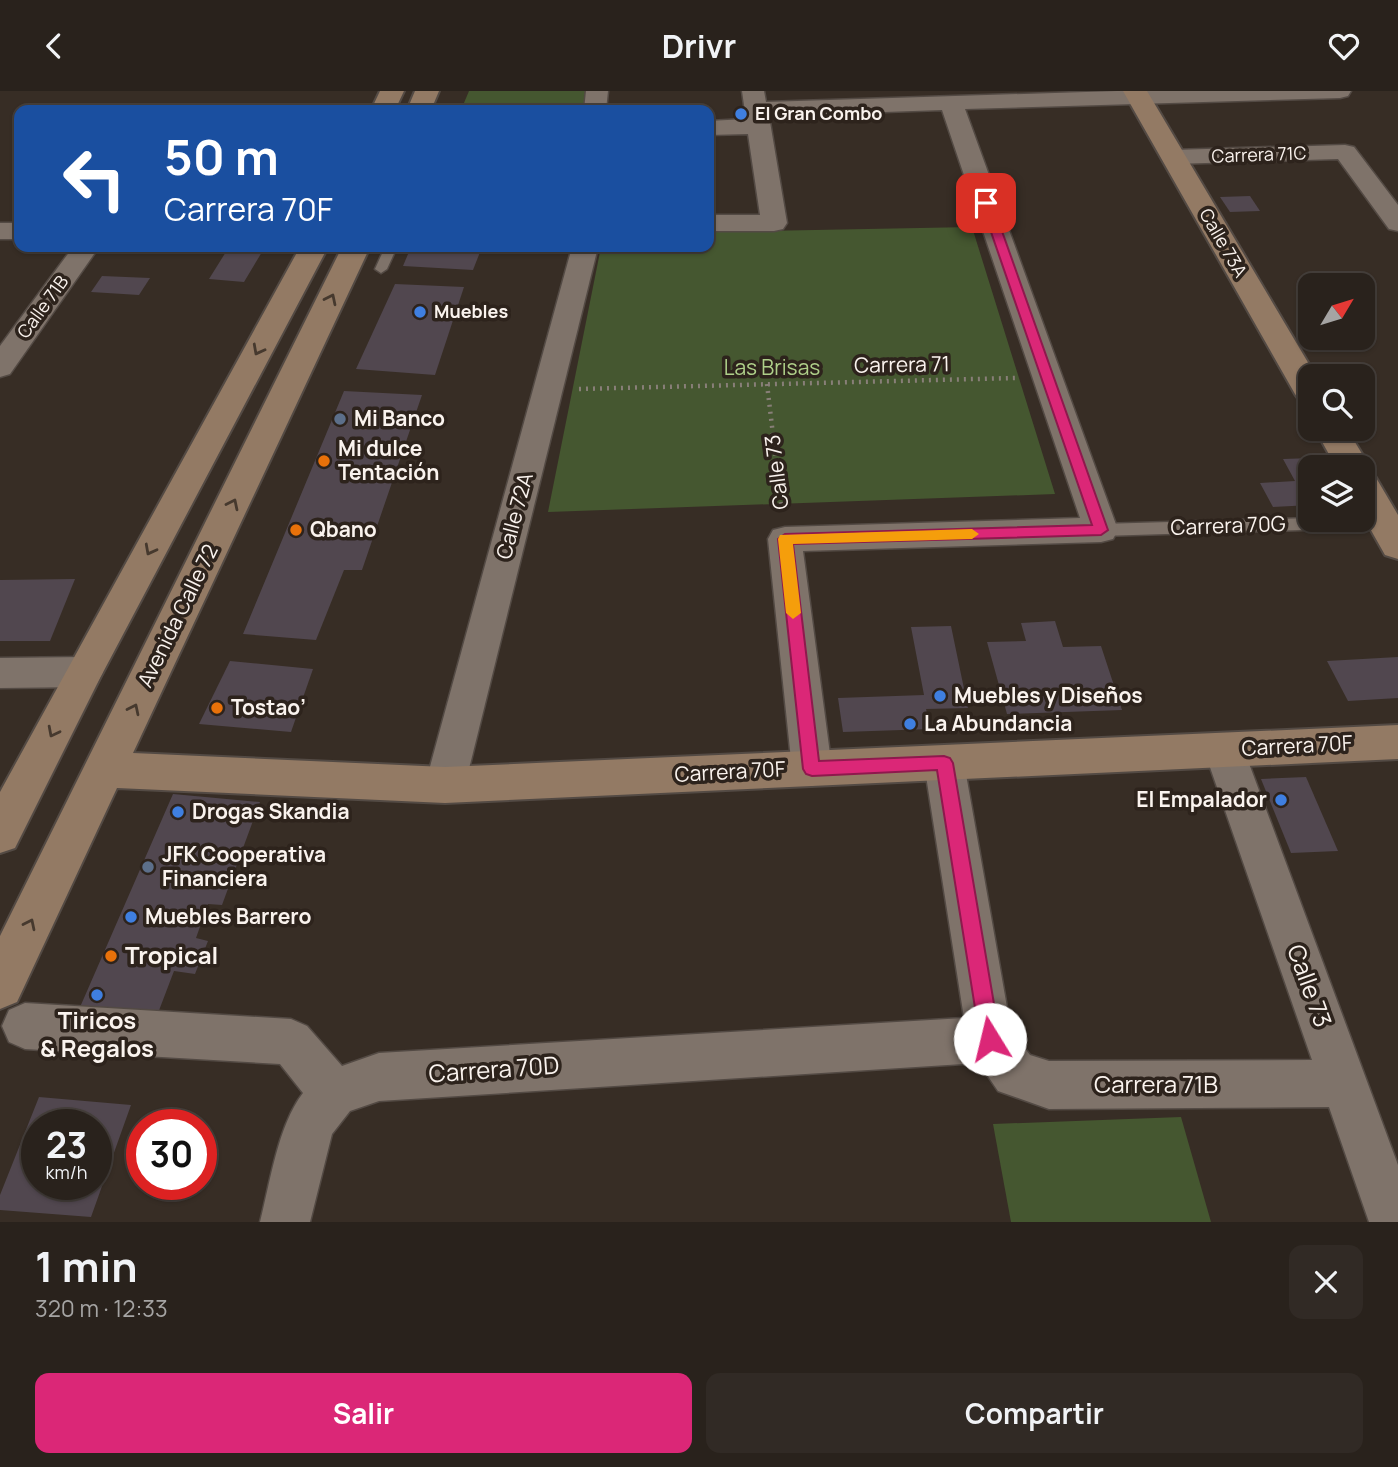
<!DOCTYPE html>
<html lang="es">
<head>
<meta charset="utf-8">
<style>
	:root { --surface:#29221c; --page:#312a25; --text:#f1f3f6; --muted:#a5a4a3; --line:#453f3b; --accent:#db2777 }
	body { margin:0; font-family:Manrope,sans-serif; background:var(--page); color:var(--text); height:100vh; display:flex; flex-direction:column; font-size:26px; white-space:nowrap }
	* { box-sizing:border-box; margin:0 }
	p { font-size:23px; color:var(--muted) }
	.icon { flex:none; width:38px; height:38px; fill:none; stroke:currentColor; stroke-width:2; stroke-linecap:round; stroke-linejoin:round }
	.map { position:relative; height:1131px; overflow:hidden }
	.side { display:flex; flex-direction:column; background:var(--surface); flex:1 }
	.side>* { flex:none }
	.top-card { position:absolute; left:14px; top:14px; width:700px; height:147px; border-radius:14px; box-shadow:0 2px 5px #0004,0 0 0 2px var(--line); background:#1a4fa0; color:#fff; overflow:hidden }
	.needle { width:46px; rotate:52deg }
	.tools { position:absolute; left:1298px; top:182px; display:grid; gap:14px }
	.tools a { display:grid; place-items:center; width:77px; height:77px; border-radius:14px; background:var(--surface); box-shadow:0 2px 5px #0004,0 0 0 2px var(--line); font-size:35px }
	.speed { position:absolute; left:21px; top:1018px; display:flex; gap:14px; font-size:35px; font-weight:700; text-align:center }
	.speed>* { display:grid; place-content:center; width:91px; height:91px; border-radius:50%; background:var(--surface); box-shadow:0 2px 5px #0004,0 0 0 2px var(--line); line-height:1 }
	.speed small { font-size:18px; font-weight:400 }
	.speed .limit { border:10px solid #d22; background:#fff; color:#111 }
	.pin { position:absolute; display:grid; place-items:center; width:60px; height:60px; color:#fff; margin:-30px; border-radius:14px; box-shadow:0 4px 10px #0006 }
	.me { position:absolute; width:77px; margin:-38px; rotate:351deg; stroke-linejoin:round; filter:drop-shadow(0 0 5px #0008) }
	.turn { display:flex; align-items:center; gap:24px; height:147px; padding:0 35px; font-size:32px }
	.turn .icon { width:91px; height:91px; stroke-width:2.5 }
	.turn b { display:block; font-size:49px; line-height:60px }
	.round { display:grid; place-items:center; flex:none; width:74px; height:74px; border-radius:14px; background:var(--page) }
	.summary { display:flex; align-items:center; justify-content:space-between; height:119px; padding:0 35px }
	h1 { font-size:42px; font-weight:700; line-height:52px }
	.cta { display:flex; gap:14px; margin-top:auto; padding:14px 35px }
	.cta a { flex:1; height:80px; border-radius:14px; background:var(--accent); color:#fff; font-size:28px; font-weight:700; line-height:80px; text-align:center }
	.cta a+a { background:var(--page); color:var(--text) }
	header { display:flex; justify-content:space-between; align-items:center; height:91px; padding:0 35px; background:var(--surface); font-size:32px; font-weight:700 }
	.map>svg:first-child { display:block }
	.green { fill:#455730 }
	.building { fill:#51474f; fill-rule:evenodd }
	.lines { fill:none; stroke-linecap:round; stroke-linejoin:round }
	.lane-casing { stroke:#534a44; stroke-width:3 }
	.street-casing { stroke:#534a44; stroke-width:3 }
	.secondary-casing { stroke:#534a44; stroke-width:4 }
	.path { stroke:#887f78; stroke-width:4.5; stroke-dasharray:2 5; stroke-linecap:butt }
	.lane { fill:#7f736a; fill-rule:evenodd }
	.street { fill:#7f736a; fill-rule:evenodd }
	.secondary { fill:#937a64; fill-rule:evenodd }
	.oneway { stroke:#46392e }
	.route { fill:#db2777; stroke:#8e194d; stroke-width:2 }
	.slow { fill:#f59e0b }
	.shop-dot { fill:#3f7fe0; stroke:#2d231c; stroke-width:2.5 }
	.service-dot { fill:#5c6f8a; stroke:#2d231c; stroke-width:2.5 }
	.food-dot { fill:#e8710a; stroke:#2d231c; stroke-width:2.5 }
	.labels { text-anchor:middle; stroke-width:7; stroke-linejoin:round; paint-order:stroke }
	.far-poi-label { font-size:18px; font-weight:bold; fill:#faf3ee; stroke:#2d231c; text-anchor:start }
	.far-street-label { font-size:18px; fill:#faf3ee; stroke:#2d231c }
	.street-label { font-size:21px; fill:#faf3ee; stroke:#2d231c }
	.park-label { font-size:21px; fill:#aecf89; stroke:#2d231c }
	.poi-label { font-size:21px; font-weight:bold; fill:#faf3ee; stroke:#2d231c; text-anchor:start }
	.near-poi-label { font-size:24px; font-weight:bold; fill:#faf3ee; stroke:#2d231c; text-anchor:start }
	.near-street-label { font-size:24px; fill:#faf3ee; stroke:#2d231c }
</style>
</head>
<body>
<header><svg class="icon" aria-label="back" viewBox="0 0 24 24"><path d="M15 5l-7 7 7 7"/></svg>Drivr<svg class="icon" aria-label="heart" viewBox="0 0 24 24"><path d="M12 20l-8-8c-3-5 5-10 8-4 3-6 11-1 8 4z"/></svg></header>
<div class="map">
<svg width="1398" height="1131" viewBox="0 0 1398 1131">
	<rect width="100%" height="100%" fill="#372d25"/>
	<!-- green -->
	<g class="green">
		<polygon points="469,0 589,0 587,19 461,19"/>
		<polygon points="972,136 1055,403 548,421 601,156 709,156 709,141"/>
		<polygon points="1181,1026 1211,1131 1011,1131 993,1033"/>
	</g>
	<!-- building -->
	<g class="building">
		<polygon points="1250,105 1260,120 1230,121 1220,106"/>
		<polygon points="229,156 265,156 244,191 209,188"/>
		<polygon points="411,156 482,156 473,179 403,175"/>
		<polygon points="102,185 150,187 139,204 91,201"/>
		<polygon points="395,193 464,196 435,284 356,278"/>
		<polygon points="344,300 422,304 362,479 344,479 316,549 243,543"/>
		<polygon points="1313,367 1318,376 1311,376 1311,414 1273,416 1260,392 1295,390 1283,368"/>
		<polygon points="75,488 50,550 0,550 0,489"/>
		<polygon points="1055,530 1063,556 1101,555 1122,619 1007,623 987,551 1026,550 1021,532"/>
		<polygon points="951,535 968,617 926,618 931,638 843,641 838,607 924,604 911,536"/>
		<polygon points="1398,566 1398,607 1348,610 1327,570"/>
		<polygon points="230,570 313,578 291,641 199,633"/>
		<polygon points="1306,686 1338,760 1291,762 1261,688"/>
		<polygon points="173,703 260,711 222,814 208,813 196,847 208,850 195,883 174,880 155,930 77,923"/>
		<path d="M39,1006L131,1014L91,1126L0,1119V1104ZM37,1034H96V1094H37Z"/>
	</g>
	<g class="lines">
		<defs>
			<g id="lane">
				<polygon points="385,156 397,156 387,178 381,182 375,178"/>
				<polygon points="1398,424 1398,436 1101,445 1093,439 1101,433 1311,427 1363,429 1363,425"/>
			</g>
			<g id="street">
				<polygon points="586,0 608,0 606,19 584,19"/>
				<polygon points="742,0 764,0 766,11 1117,0 1351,0 1348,5 1340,7 965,18 1118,439 1113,448 1101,451 803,460 832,678 826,690 812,695 798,690 792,678 768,448 773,439 785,436 1080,427 942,19 769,25 787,132 783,138 774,140 709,140 709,124 760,124 748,43 709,44 709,30 746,28"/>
				<polygon points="1345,54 1354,56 1398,114 1398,140 1389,138 1338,68 1173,73 1164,71 1161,66 1164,61 1173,59"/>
				<rect x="0" y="132" width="19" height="16"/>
				<polygon points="73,156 99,156 10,283 0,286 0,255"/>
				<polygon points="572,156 598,156 465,694 459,706 445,711 431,706 425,694"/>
				<polygon points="84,566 97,570 103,581 97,592 84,596 0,597 0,567"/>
				<path d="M1224,642L1238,647L1244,659L1398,1074V1131H1369L1329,1016L1049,1018L998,1000L979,972L379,1010L350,1020L332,1043L310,1131H260C270,1092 278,1034 303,1002L280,973L25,958L9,951L2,935L9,919L25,912L291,928L307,935L342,975L379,962L964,927L924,672L930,660L944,655L958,660L964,672L1011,939L1030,964L1049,970L1312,969L1204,659L1210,647Z"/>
			</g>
			<g id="secondary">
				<polygon points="380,0 404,0 395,19 371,19"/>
				<polygon points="415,0 439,0 431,19 407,19"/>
				<polygon points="1123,0 1147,0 1316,285 1311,285 1311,313 1300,310 1295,303"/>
				<polygon points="300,156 328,156 100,587 15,757 0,762 0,701"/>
				<polygon points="342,156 370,156 133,662 445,676 1398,634 1398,668 445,712 117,697 17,911 0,918 0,845"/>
				<polygon points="1315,338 1347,338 1370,376 1366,383 1375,385 1398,424 1398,468 1385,464 1363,425 1363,376 1336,376"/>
			</g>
		</defs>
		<!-- lane casing -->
		<use href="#lane" class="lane-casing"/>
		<!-- street casing -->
		<use href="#street" class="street-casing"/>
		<!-- secondary casing -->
		<use href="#secondary" class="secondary-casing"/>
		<!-- path -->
		<g class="path">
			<polyline points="767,293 782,420"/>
			<polyline points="579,298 1015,287"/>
		</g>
		<!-- lane -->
		<use href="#lane" class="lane"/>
		<!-- street -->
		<use href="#street" class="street"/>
		<!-- secondary -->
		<use href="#secondary" class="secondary"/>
	</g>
	<!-- one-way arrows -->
	<defs><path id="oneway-chevron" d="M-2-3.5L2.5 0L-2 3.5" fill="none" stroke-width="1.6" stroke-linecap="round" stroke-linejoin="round" transform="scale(1.75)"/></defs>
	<g class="oneway">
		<use href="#oneway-chevron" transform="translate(331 208) rotate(-64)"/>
		<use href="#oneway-chevron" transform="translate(258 259) rotate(118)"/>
		<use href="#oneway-chevron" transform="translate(233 413) rotate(-64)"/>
		<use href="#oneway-chevron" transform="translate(150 459) rotate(118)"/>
		<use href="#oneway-chevron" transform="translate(134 618) rotate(-64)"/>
		<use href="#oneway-chevron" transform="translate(53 641) rotate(117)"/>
		<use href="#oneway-chevron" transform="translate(30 833) rotate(-64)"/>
	</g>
	<!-- route -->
	<polygon class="route" points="982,109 992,112 1108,439 1101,444 793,453 819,670 944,665 950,667 953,672 1000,948 997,955 990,958 983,955 980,948 937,679 812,685 806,683 803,678 778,448 785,443 1092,434 981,112"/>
	<!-- slow -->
	<polygon class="slow" points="972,438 979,443 972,448 793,453 801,522 793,528 786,522 778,448 780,444"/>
	<!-- markers -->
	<g class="shop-dot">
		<circle cx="741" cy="23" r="7"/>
		<circle cx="420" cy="221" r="7"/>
		<circle cx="940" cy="605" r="7"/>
		<circle cx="910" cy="633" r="7"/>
		<circle cx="1281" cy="709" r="7"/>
		<circle cx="178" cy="721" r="7"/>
		<circle cx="131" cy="826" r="7"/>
		<circle cx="97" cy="904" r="7"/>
	</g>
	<g class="service-dot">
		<circle cx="340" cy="328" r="7"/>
		<circle cx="148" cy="776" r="7"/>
	</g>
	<g class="food-dot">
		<circle cx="324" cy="370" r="7"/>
		<circle cx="296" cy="439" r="7"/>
		<circle cx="217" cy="617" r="7"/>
		<circle cx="111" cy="865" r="7"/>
	</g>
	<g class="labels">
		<!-- far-poi labels -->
		<g class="far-poi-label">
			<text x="755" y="29">El Gran Combo</text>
			<text x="434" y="227">Muebles</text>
		</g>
		<!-- far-street labels -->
		<g class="far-street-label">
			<text transform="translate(1259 64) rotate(-2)" y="6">Carrera 71C</text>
			<text transform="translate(1223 152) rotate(60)" y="6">Calle 73A</text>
			<text transform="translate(43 216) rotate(-54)" y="6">Calle 71B</text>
		</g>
		<!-- street labels -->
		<g class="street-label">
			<text transform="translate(902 274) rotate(-1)" y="7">Carrera 71</text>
			<text transform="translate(777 381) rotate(-97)" y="7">Calle 73</text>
			<text transform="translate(515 425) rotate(-75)" y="7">Calle 72A</text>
			<text transform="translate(1228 435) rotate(-2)" y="7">Carrera 70G</text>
			<text transform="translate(178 525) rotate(-64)" y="7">Avenida Calle 72</text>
			<text transform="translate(1297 655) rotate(-3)" y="7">Carrera 70F</text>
			<text transform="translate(730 681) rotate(-3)" y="7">Carrera 70F</text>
		</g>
		<!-- park labels -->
		<g class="park-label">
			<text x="772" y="284">Las Brisas</text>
		</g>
		<!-- poi labels -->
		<g class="poi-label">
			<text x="354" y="335">Mi Banco</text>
			<text x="338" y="365">Mi dulce<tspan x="338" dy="24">Tentación</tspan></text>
			<text x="310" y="446">Qbano</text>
			<text x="954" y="612">Muebles y Diseños</text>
			<text x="231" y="624">Tostao’</text>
			<text x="924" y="640">La Abundancia</text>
			<text x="1267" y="716" text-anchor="end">El Empalador</text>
			<text x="192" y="728">Drogas Skandia</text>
			<text x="162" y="771">JFK Cooperativa<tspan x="162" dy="24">Financiera</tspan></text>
			<text x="145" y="833">Muebles Barrero</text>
		</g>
		<!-- near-poi labels -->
		<g class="near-poi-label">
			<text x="125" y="873">Tropical</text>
			<text x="97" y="938" text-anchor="middle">Tiricos<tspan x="97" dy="28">&amp; Regalos</tspan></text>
		</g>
		<!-- near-street labels -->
		<g class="near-street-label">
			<text transform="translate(1309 895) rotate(70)" y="8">Calle 73</text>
			<text transform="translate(494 979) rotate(-4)" y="8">Carrera 70D</text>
			<text x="1156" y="1002">Carrera 71B</text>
		</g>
	</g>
</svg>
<div class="tools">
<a><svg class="needle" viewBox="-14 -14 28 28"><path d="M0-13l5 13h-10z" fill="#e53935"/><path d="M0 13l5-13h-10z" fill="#a5a4a3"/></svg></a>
<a><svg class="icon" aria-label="search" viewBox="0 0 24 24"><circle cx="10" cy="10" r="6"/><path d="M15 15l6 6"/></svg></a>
<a><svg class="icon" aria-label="layers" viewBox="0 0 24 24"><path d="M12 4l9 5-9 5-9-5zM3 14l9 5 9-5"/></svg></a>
</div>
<div class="speed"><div>23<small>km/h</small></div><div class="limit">30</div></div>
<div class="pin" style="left:986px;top:112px;background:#d93025"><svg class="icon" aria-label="arrive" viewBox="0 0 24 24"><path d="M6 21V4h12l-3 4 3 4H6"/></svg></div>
<svg class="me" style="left:990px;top:948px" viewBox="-20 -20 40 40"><circle r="19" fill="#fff"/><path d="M0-13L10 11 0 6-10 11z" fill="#db2777"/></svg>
<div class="top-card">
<div class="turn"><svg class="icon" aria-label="left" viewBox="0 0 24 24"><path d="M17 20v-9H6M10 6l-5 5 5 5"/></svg><div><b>50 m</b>Carrera 70F</div></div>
</div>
</div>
<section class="side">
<div class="summary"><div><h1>1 min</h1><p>320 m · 12:33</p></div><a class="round"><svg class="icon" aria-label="close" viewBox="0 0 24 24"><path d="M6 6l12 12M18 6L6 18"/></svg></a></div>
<div class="cta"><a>Salir</a><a>Compartir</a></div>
</section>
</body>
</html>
